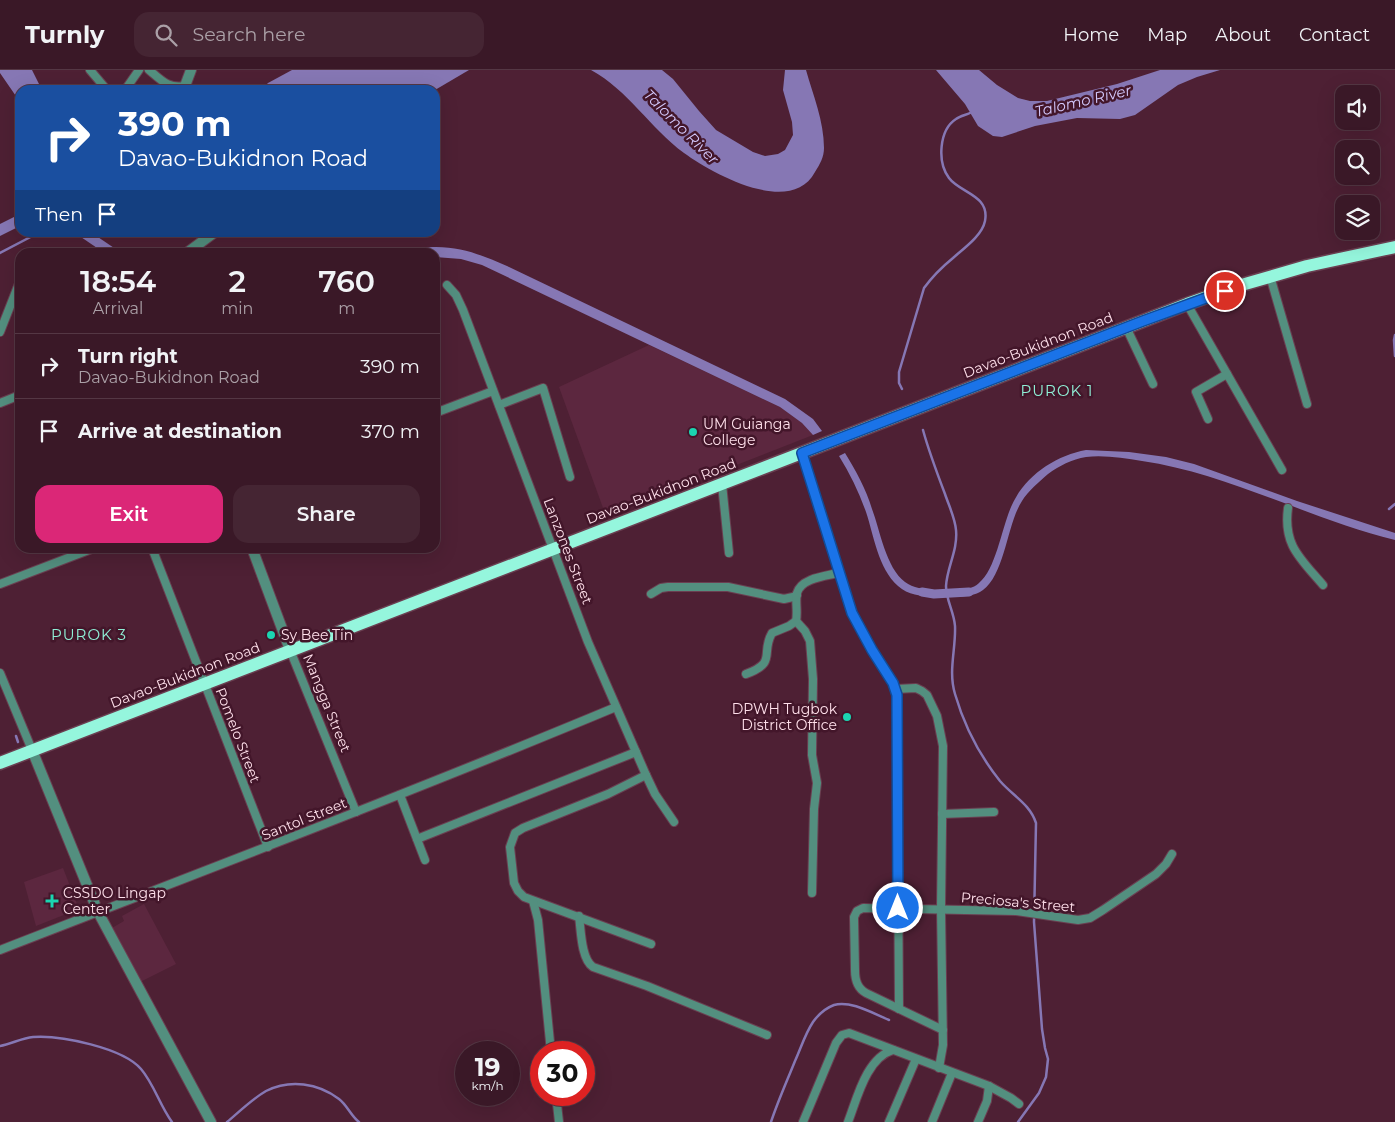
<!DOCTYPE html>
<html lang="en">
<head>
<meta charset="utf-8">
<style>
	:root { --surface:#3a1827; --page:#452533; --text:#f1f3f6; --muted:#aba0a7; --line:#543744; --accent:#db2777 }
	body { margin:0; font-family:Montserrat,sans-serif; background:var(--page); color:var(--text); height:100vh; display:flex; flex-direction:column; font-size:19px; white-space:nowrap }
	* { box-sizing:border-box; margin:0 }
	p { font-size:16px; color:var(--muted) }
	.icon { flex:none; width:28px; height:28px; fill:none; stroke:currentColor; stroke-width:2; stroke-linecap:round; stroke-linejoin:round }
	.map { position:relative; flex:1; overflow:hidden }
	.panel { position:absolute; left:15px; top:178px; width:425px; height:305px; display:flex; flex-direction:column; background:var(--surface); border-radius:15px; box-shadow:0 5px 20px #0002,0 0 0 1px var(--line) }
	.panel>* { flex:none }
	.top-card { position:absolute; left:15px; top:15px; width:425px; height:152px; border-radius:15px; box-shadow:0 5px 20px #0002,0 0 0 1px var(--line); background:#1a4fa0; color:#fff; overflow:hidden }
	.fabs { position:absolute; left:1335px; top:15px; display:grid; gap:10px }
	.fabs a { display:grid; place-items:center; width:45px; height:45px; border-radius:10px; background:var(--surface); box-shadow:0 5px 20px #0002,0 0 0 1px var(--line); font-size:25px }
	.speed { position:absolute; left:455px; top:971px; display:flex; gap:10px; font-size:25px; font-weight:700; text-align:center }
	.speed>* { display:grid; place-content:center; width:65px; height:65px; border-radius:50%; background:var(--surface); box-shadow:0 5px 20px #0002,0 0 0 1px var(--line); line-height:1 }
	.speed small { font-size:12px; font-weight:400 }
	.speed .limit { border:8px solid #d22; background:#fff; color:#111 }
	.pin { position:absolute; display:grid; place-items:center; width:42px; height:42px; color:#fff; margin:-21px; border:2px solid #fff; border-radius:50%; box-shadow:0 1px 5px #0007 }
	.me { position:absolute; width:55px; margin:-28px; rotate:0deg; stroke-linejoin:round; filter:drop-shadow(0 0 4px #0008) }
	.turn { display:flex; align-items:center; gap:18px; height:105px; padding:0 20px; font-size:22px }
	.turn .icon { width:65px; height:65px; stroke-width:2.5 }
	.turn b { display:block; font-size:35px; line-height:42px }
	.then { display:flex; align-items:center; height:48px; padding:0 20px; background:#0003; gap:10px; font-size:19px }
	.eta { display:flex; justify-content:space-evenly; align-items:center; height:85px; text-align:center }
	.eta b { font-size:30px; font-weight:600; line-height:35px }
	.action { display:flex; gap:10px; margin-top:auto; padding:10px 20px }
	.action a { flex:1; height:58px; border-radius:15px; background:var(--accent); color:#fff; font-size:20px; font-weight:600; line-height:58px; text-align:center }
	.action a+a { background:var(--page); color:var(--text) }
	ul { padding:0; list-style:none }
	li { display:flex; align-items:center; gap:15px; height:65px; padding:0 20px; border-top:1px solid var(--line) }
	li div { flex:1 }
	li b { display:block; font-size:19px }
	li em { font-style:normal }
	header { display:flex; align-items:center; gap:30px; box-sizing:border-box; height:70px; padding:0 25px; background:var(--surface); border-bottom:1px solid var(--line) }
	header strong { font-size:24px }
	nav { display:flex; gap:28px; margin-inline-start:auto; font-size:18px }
	.search { width:350px; height:45px; background:var(--page); display:flex; align-items:center; gap:12px; box-sizing:border-box; padding:0 18px; border-radius:15px; color:var(--muted); font-size:19px }
	.map>svg:first-child { display:block }
	.built { fill:#5c273f }
	.water { fill:#8677b4 }
	.lines { fill:none; stroke-linecap:round; stroke-linejoin:round }
	.stream { stroke:#8677b4; stroke-width:2.5 }
	.canal { stroke:#8677b4; stroke-width:9 }
	.minor-casing { stroke:#6a3f51; stroke-width:10 }
	.tertiary-casing { stroke:#6a3f51; stroke-width:12 }
	.trunk-casing { stroke:#6a3f51; stroke-width:15 }
	.minor { stroke:#538f7f; stroke-width:8 }
	.tertiary { stroke:#538f7f; stroke-width:10 }
	.trunk { stroke:#95f6dd; stroke-width:12 }
	.route-casing { stroke:#114b97; stroke-width:12 }
	.route { stroke:#1a73e8; stroke-width:9 }
	.poi-dot { fill:#1bd5b1; stroke:#43162a; stroke-width:2 }
	.labels { text-anchor:middle; stroke-width:5; stroke-linejoin:round; paint-order:stroke }
	.street-label { font-size:14px; fill:#ffe0eb; stroke:#43162a }
	.poi-label { font-size:14px; fill:#ffe0eb; stroke:#43162a; text-anchor:start }
	.water-label { font-size:15px; font-style:italic; fill:#d3c8fc; stroke:#43162a }
	.neighbourhood-label { font-size:15px; letter-spacing:1px; fill:#90f1d7; stroke:#43162a }
</style>
</head>
<body>
<header>
<strong>Turnly</strong>
<div class="search"><svg class="icon" aria-label="search" viewBox="0 0 24 24"><circle cx="10" cy="10" r="6"/><path d="M15 15l6 6"/></svg>Search here</div>
<nav><a>Home</a><a>Map</a><a>About</a><a>Contact</a></nav>
</header>
<div class="map">
<svg width="1395" height="1052" viewBox="0 0 1395 1052">
	<rect width="100%" height="100%" fill="#4e2034"/>
	<!-- built -->
	<g class="built">
		<polygon points="649,275 780,337 802,353 813,365 606,446 559,317"/>
		<polygon points="63,798 79,839 36,856 24,812"/>
		<polygon points="144,834 176,894 140,912 112,858 124,851 122,846"/>
	</g>
	<!-- water -->
	<g class="water">
		<polygon points="0,0 32,0 42,20 20,20 20,32 0,3"/>
		<polygon points="292,0 469,0 435,20 261,20 268,13"/>
		<path d="M591,0H662L673,9L699,41L716,60L753,82L765,86L778,84L785,80L793,65L792,52L783,20L785,0H806C813,25 824,51 824,78C824,87 820,94 815,102C791,147 713,104 684,83C650,58 628,20 591,0Z"/>
		<polygon points="936,0 979,0 997,15 1018,28 1030,31 1047,31 1117,14 1160,0 1220,0 1197,7 1178,15 1135,45 1120,49 1077,48 1035,56 1002,67 993,66 978,56 965,34"/>
		<polygon points="20,144 20,156 0,166 0,154"/>
		<polygon points="75,163 92,163 120,182 103,182"/>
		<path d="M432,177C460,176 482,185 507,196L785,329L813,349L822,361L813,365L802,353L780,337L482,195L461,189L435,187V182H396Z"/>
		<path d="M1086,380L1129,382L1166,387L1194,394L1297,431L1395,463V470C1309,449 1230,404 1142,391C1124,388 1104,385 1086,387C1072,389 1059,396 1048,404C1039,412 1028,421 1022,431C1007,454 1005,504 983,520C975,526 966,526 957,527V520C965,519 973,519 979,513C998,497 1002,451 1015,429C1029,403 1058,385 1086,380Z"/>
		<path d="M845,383C856,401 866,419 872,439C880,460 886,498 905,512C913,518 924,519 934,520V527C921,526 908,525 898,516C878,498 874,466 866,442C859,422 850,404 839,386Z"/>
	</g>
	<g class="lines">
		<!-- stream -->
		<g class="stream">
			<polyline points="0,183 40,162"/>
			<polyline points="1395,265 1394,270 1395,286"/>
			<path d="M902,319L899,313V302L924,218C932,207 942,197 953,188C963,179 982,166 985,151C990,125 960,123 949,108C937,92 939,60 956,49C960,46 966,45 970,43"/>
			<path d="M923,360C929,382 937,403 945,424C949,436 955,448 956,460C958,480 947,497 946,516C946,530 954,542 955,556C956,579 948,601 955,624C964,655 980,686 1000,711C1013,726 1030,734 1036,753L1034,852L1042,959L1045,978L1048,989L1046,1007L1039,1023L1018,1052"/>
			<polyline points="1389,439 1395,434"/>
			<polyline points="16,666 18,672"/>
			<path d="M0,976C11,974 22,968 33,967C61,965 123,978 141,999C154,1014 160,1036 172,1052"/>
			<path d="M227,1052C239,1042 252,1029 266,1021C290,1009 318,1013 339,1029C347,1035 351,1046 359,1052"/>
			<path d="M771,1052C778,1031 787,1011 795,991C801,978 805,964 813,952C818,945 826,938 834,935C851,930 874,944 889,950"/>
		</g>
		<!-- canal -->
		<polyline class="canal" points="922,522 934,524 969,522"/>
		<defs>
			<g id="minor">
				<polyline points="90,0 107,20"/>
				<path d="M149,0C161,10 168,19 185,16"/>
				<polyline points="125,20 139,0"/>
				<polyline points="1270,206 1307,334"/>
				<polyline points="447,215 456,225 463,240 588,572 646,705 655,724 674,752"/>
				<polyline points="1187,234 1282,400"/>
				<polyline points="1126,257 1153,314"/>
				<polyline points="0,262 20,211"/>
				<polyline points="0,333 20,325"/>
				<polyline points="499,335 543,318 570,407"/>
				<polyline points="435,343 493,321"/>
				<polyline points="1208,349 1196,322 1227,304"/>
				<polyline points="802,383 852,543 872,580 893,613 897,625 899,939"/>
				<polyline points="722,414 729,483"/>
				<path d="M1288,438C1283,475 1300,488 1323,515"/>
				<polyline points="152,478 268,777"/>
				<polyline points="0,514 94,478"/>
				<polyline points="651,524 661,518 668,517 728,517 784,529 793,527 797,525"/>
				<polyline points="796,551 805,561 810,571 813,609 812,685 817,713 814,739 812,823"/>
				<polyline points="290,580 356,742"/>
				<polyline points="0,603 32,680"/>
				<path d="M746,604C778,592 760,584 772,563L789,556L796,551C798,542 795,531 797,523C801,508 826,506 838,503"/>
				<polyline points="896,619 916,618 922,621 927,625 937,646 943,676 941,839 943,975 939,998"/>
				<polyline points="646,705 608,724 523,758 515,763 510,777 514,813 518,821 524,827 651,874"/>
				<polyline points="400,725 425,790"/>
				<polyline points="942,744 994,742"/>
				<polyline points="417,769 636,682"/>
				<polyline points="533,831 538,850 551,982"/>
				<path d="M579,846C581,860 581,889 593,897L647,916L767,965"/>
				<path d="M0,880C206,800 412,722 616,637"/>
				<path d="M943,960L866,923C857,918 855,910 855,900L854,847L857,841L863,838L1016,841L1078,850L1090,848L1103,840L1156,804L1166,794L1172,784"/>
				<polyline points="556,1025 559,1052"/>
				<polyline points="803,1052 836,973 842,965 849,963 989,1016 1011,1028 1019,1034"/>
				<path d="M848,1052C857,1029 866,988 893,980"/>
				<polyline points="889,1052 916,989"/>
				<polyline points="932,1052 952,1003"/>
				<polyline points="978,1052 987,1031 989,1016"/>
			</g>
			<g id="tertiary">
				<polyline points="186,20 185,16 191,0"/>
				<polyline points="188,182 215,162"/>
				<polyline points="252,478 290,580"/>
				<polyline points="32,680 98,842 211,1052"/>
			</g>
			<polyline id="trunk" points="0,693 1187,234 1238,216 1307,196 1395,177"/>
		</defs>
		<!-- minor casing -->
		<use href="#minor" class="minor-casing"/>
		<!-- tertiary casing -->
		<use href="#tertiary" class="tertiary-casing"/>
		<!-- trunk casing -->
		<use href="#trunk" class="trunk-casing"/>
		<!-- minor -->
		<use href="#minor" class="minor"/>
		<!-- tertiary -->
		<use href="#tertiary" class="tertiary"/>
		<!-- trunk -->
		<use href="#trunk" class="trunk"/>
	</g>
	<g class="lines">
		<defs>
			<polyline id="route" points="898,838 897,625 893,613 872,580 852,543 802,383 1143,251 1225,221"/>
		</defs>
		<!-- route casing -->
		<use href="#route" class="route-casing"/>
		<!-- route -->
		<use href="#route" class="route"/>
	</g>
	<!-- markers -->
	<g class="poi-dot">
		<circle cx="693" cy="362" r="5"/>
		<circle cx="271" cy="565" r="5"/>
		<circle cx="847" cy="647" r="5"/>
		<path d="M49.5 823.5h5v5h5v5h-5v5h-5v-5h-5v-5h5z"/>
	</g>
	<g class="labels">
		<!-- street labels -->
		<g class="street-label">
			<text transform="translate(1038 275) rotate(-21)" y="5">Davao-Bukidnon Road</text>
			<text transform="translate(661 421) rotate(-21)" y="5">Davao-Bukidnon Road</text>
			<text transform="translate(568 481) rotate(69)" y="5">Lanzones Street</text>
			<text transform="translate(185 605) rotate(-21)" y="5">Davao-Bukidnon Road</text>
			<text transform="translate(327 633) rotate(68)" y="5">Mangga Street</text>
			<text transform="translate(238 665) rotate(69)" y="5">Pomelo Street</text>
			<text transform="translate(304 749) rotate(-22)" y="5">Santol Street</text>
			<text transform="translate(1018 832) rotate(5)" y="5">Preciosa's Street</text>
		</g>
		<!-- poi labels -->
		<g class="poi-label">
			<text x="703" y="359">UM Guianga<tspan x="703" dy="16">College</tspan></text>
			<text x="281" y="570">Sy Bee Tin</text>
			<text x="837" y="644" text-anchor="end">DPWH Tugbok<tspan x="837" dy="16">District Office</tspan></text>
			<text x="63" y="828">CSSDO Lingap<tspan x="63" dy="16">Center</tspan></text>
		</g>
		<!-- water labels -->
		<g class="water-label">
			<text transform="translate(1083 31) rotate(-13)" y="5">Talomo River</text>
			<text transform="translate(681 57) rotate(45)" y="5">Talomo River</text>
		</g>
		<!-- neighbourhood labels -->
		<g class="neighbourhood-label">
			<text x="1057" y="326">PUROK 1</text>
			<text x="89" y="570">PUROK 3</text>
		</g>
	</g>
</svg>
<div class="fabs">
<a><svg class="icon" aria-label="sound" viewBox="0 0 24 24"><path d="M4 9h4l5-4v14l-5-4H4zM17 9q2 3 0 6"/></svg></a>
<a><svg class="icon" aria-label="search" viewBox="0 0 24 24"><circle cx="10" cy="10" r="6"/><path d="M15 15l6 6"/></svg></a>
<a><svg class="icon" aria-label="layers" viewBox="0 0 24 24"><path d="M12 4l9 5-9 5-9-5zM3 14l9 5 9-5"/></svg></a>
</div>
<div class="speed"><div>19<small>km/h</small></div><div class="limit">30</div></div>
<div class="pin" style="left:1225px;top:221px;background:#d93025"><svg class="icon" aria-label="arrive" viewBox="0 0 24 24"><path d="M6 21V4h12l-3 4 3 4H6"/></svg></div>
<svg class="me" style="left:898px;top:838px" viewBox="-20 -20 40 40"><circle r="17" fill="#1a73e8" stroke="#fff" stroke-width="3"/><path d="M0-11L8 9 0 5-8 9z" fill="#fff"/></svg>
<div class="top-card">
<div class="turn"><svg class="icon" aria-label="right" viewBox="0 0 24 24"><path d="M7 20v-9h11M14 6l5 5-5 5"/></svg><div><b>390 m</b>Davao-Bukidnon Road</div></div>
<div class="then">Then<svg class="icon" aria-label="arrive" viewBox="0 0 24 24"><path d="M6 21V4h12l-3 4 3 4H6"/></svg></div>
</div>
<section class="panel">
<div class="eta">
<div><b>18:54</b><p>Arrival</p></div>
<div><b>2</b><p>min</p></div>
<div><b>760</b><p>m</p></div>
</div>
<ul>
<li><svg class="icon" aria-label="right" viewBox="0 0 24 24"><path d="M7 20v-9h11M14 6l5 5-5 5"/></svg><div><b>Turn right</b><p>Davao-Bukidnon Road</p></div><em>390 m</em></li>
<li><svg class="icon" aria-label="arrive" viewBox="0 0 24 24"><path d="M6 21V4h12l-3 4 3 4H6"/></svg><div><b>Arrive at destination</b></div><em>370 m</em></li>
</ul>
<div class="action"><a>Exit</a><a>Share</a></div>
</section>
</div>
</body>
</html>
